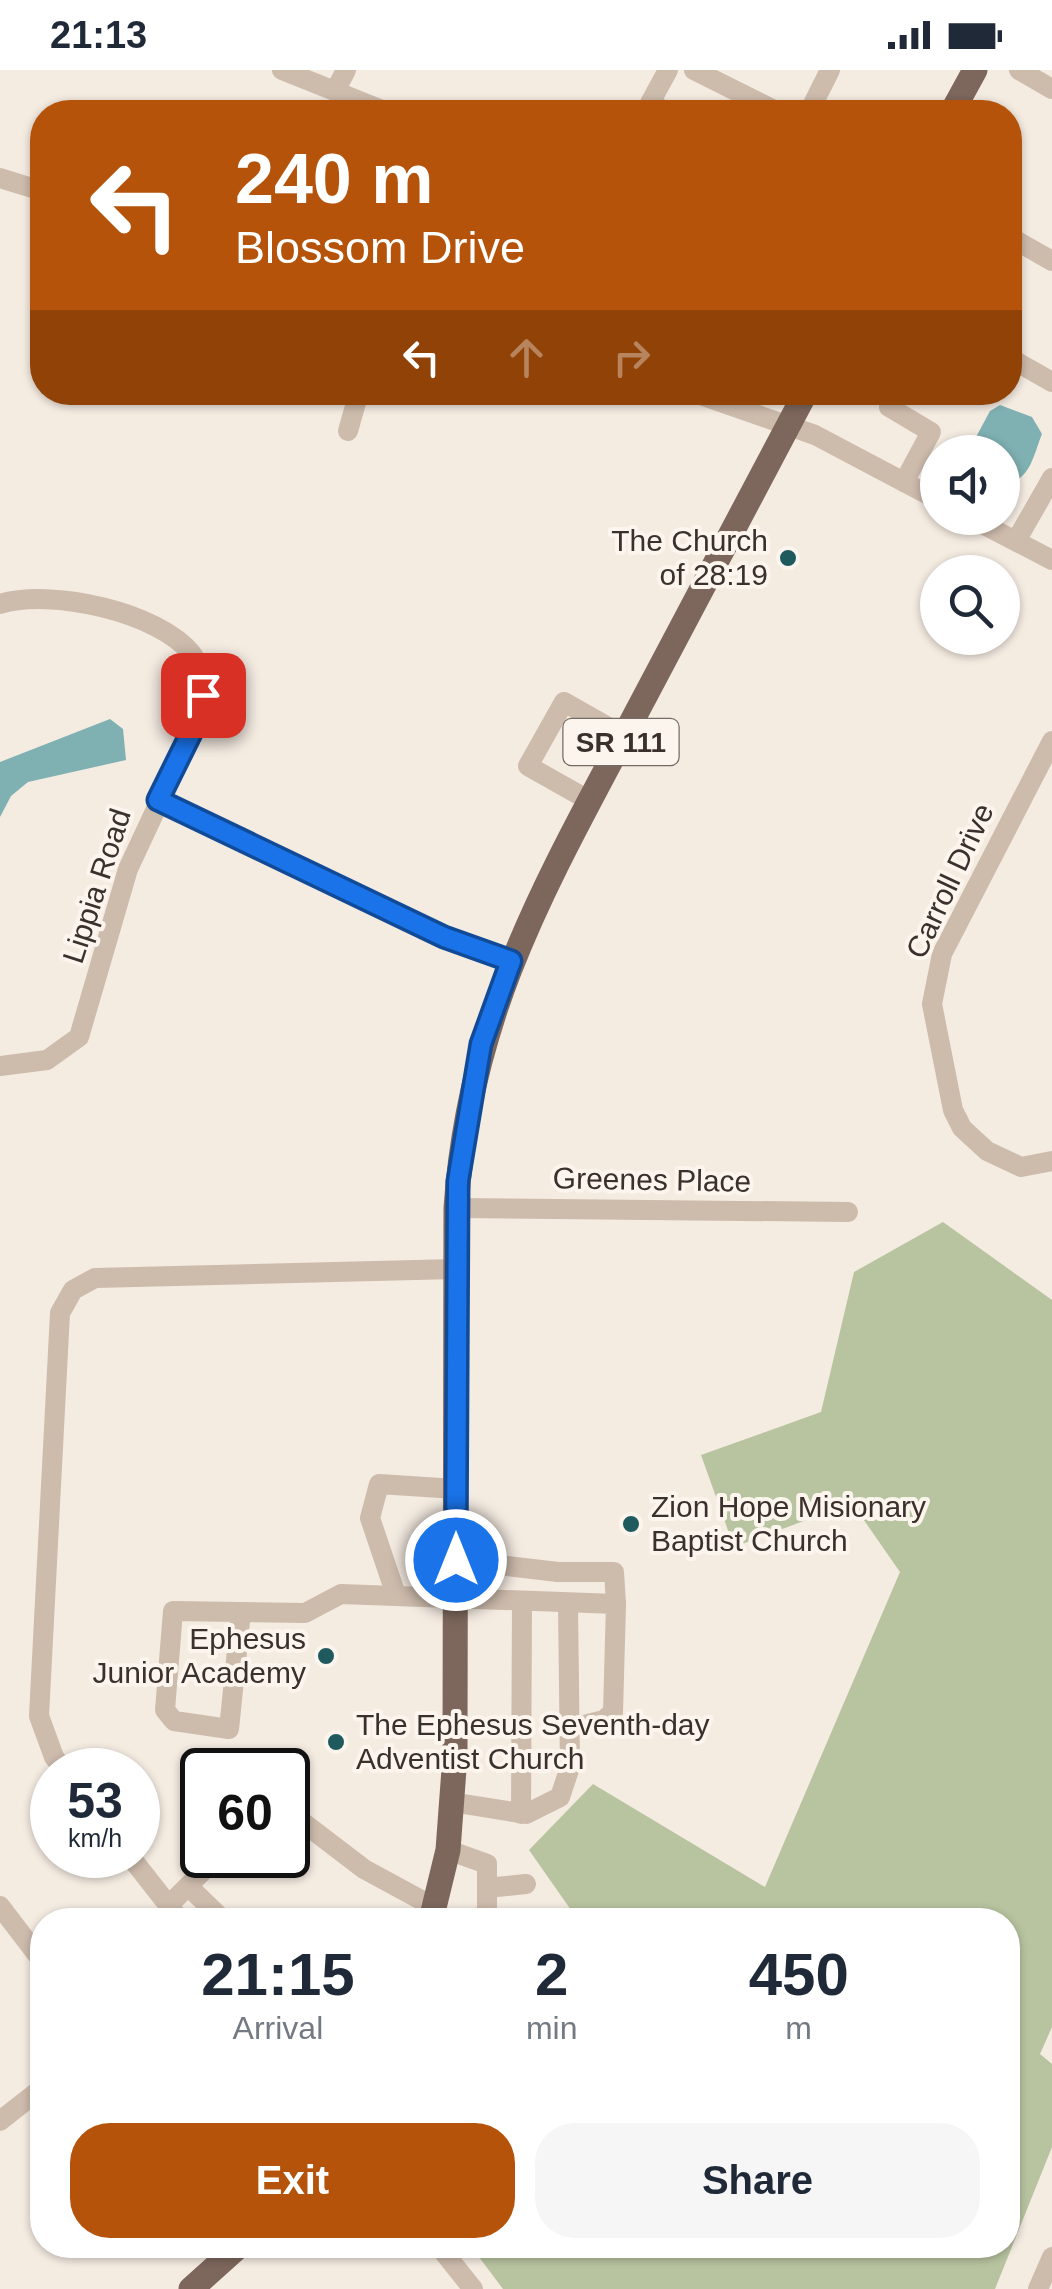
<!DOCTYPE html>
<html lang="en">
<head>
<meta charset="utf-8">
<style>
	:root { --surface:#fff; --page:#f6f6f7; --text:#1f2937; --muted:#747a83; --accent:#b45309 }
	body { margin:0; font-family:Arial,sans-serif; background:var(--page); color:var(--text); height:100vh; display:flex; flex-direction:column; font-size:38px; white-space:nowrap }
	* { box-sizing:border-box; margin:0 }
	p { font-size:32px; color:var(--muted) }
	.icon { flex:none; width:55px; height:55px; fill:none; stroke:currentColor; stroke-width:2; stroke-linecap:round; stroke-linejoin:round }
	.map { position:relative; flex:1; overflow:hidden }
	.sheet { position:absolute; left:30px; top:1838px; width:990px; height:350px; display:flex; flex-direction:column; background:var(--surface); border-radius:40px; box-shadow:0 2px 8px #0004 }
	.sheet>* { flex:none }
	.top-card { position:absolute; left:30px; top:30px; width:992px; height:305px; border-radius:40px; box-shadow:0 2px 8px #0004; background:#b45309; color:#fff; overflow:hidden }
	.buttons { position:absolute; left:920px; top:365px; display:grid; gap:20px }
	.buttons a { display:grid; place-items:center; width:100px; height:100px; border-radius:50%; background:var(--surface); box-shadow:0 2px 8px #0004; font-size:50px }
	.speed { position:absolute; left:30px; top:1678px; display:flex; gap:20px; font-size:50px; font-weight:700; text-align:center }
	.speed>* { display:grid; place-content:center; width:130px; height:130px; border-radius:50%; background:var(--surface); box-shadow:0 2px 8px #0004; line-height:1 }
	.speed small { font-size:25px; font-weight:400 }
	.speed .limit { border:5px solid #111; border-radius:15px; background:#fff; color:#111 }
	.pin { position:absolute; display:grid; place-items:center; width:85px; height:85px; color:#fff; margin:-42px; border-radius:20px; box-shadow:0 5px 15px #0006 }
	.me { position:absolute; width:110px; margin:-55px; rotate:0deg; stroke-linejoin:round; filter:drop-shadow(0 0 8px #0008) }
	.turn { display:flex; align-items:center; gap:35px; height:210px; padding:0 40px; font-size:45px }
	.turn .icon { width:130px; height:130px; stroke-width:2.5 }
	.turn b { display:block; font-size:70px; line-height:85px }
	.lanes { display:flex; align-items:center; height:95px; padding:0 40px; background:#0003; justify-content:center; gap:50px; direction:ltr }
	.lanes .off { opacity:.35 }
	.eta { display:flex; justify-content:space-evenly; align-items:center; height:170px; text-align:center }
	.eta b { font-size:60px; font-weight:800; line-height:70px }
	.action { display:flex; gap:20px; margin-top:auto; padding:20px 40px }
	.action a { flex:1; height:115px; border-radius:40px; background:var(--accent); color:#fff; font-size:40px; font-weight:800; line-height:115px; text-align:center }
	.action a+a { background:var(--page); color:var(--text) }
	.status { display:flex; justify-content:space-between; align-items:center; height:70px; padding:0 50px; background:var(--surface); direction:ltr }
	.status svg { height:28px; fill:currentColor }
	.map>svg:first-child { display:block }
	.green { fill:#b8c4a0 }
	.water { fill:#7fb0b2 }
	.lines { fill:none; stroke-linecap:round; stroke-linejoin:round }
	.minor { stroke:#cdbbac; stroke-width:20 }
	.major { stroke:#7d675c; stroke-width:25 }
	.route-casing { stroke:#114b97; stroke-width:25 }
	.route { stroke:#1a73e8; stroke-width:18 }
	.poi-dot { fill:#1f5a5e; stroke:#fbf5ee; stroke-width:4 }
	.labels { text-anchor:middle; stroke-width:8; stroke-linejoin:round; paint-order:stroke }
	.shield { fill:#fbf5ee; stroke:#756b66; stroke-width:2.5 }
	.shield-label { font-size:28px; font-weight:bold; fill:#3b302b }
	.poi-label { font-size:30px; fill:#3b302b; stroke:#fbf5ee; text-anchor:end }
	.street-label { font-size:30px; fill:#3b302b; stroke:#fbf5ee }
</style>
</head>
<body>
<div class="status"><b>21:13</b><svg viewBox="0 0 49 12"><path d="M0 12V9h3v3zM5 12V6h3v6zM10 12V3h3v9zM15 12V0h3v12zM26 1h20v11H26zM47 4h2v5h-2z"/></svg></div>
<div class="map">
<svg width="1052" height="2219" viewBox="0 0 1052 2219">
	<rect width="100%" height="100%" fill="#f4ebe1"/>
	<!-- green -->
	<polygon class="green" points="943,1152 1052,1230 1052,1957 1040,1984 1052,1994 1052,2077 995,2219 503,2219 470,2175 1008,2175 1008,1850 578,1850 529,1780 593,1714 765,1817 900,1502 852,1433 734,1477 701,1385 821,1342 854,1202"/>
	<!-- water -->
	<g class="water">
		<path d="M1000,335L1032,347L1042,364C1033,386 1030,413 1003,413L1002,382H968L990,341Z"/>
		<polygon points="110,649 123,659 126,690 28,712 11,726 0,747 0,692"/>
	</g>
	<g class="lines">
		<!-- minor -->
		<g class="minor">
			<polyline points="282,0 387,42"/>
			<polyline points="694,0 778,42"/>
			<polyline points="1019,0 1052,19"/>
			<polyline points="335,21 346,0"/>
			<polyline points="667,42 650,33 668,0"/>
			<polyline points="809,42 830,0"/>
			<polyline points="0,108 42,121"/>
			<polyline points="1010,167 1052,191"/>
			<polyline points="1010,288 1052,312"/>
			<polyline points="692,322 815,365 938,430"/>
			<polyline points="892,322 889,337 931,362 904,412"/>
			<polyline points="348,361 359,322"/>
			<polyline points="971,448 1052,490"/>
			<polyline points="1016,471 1052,408"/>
			<path d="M0,534C50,518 159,542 192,584C206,603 204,624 200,645L128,799L79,967L47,990L0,996"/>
			<polyline points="1052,671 942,884 932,934 953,1040 962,1058 987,1081 1021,1097 1052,1091"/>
			<polyline points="158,730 444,867 511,891"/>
			<polyline points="590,731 528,696 564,632 624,666"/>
			<polyline points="456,1138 848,1142"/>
			<polyline points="456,1490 558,1502 614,1502 616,1534"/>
			<polyline points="396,1525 370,1448 379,1414 456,1419"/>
			<polyline points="241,1542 229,1659 174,1651 165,1640 173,1541 305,1543 341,1524 616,1534 613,1642 604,1650 572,1658"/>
			<polyline points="64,1700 54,1687 39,1646 60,1243 73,1220 95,1208 456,1199"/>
			<polyline points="451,1732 526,1744 560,1727 570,1697 568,1534"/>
			<polyline points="288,1741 364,1799 434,1837"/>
			<polyline points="521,1744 522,1533"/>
			<polyline points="448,1780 487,1794 487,1850"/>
			<polyline points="129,1785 180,1850"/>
			<polyline points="189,1817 223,1850"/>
			<polyline points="487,1818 526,1814"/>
			<polyline points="169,1835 219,1785"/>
			<polyline points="0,1836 42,1891"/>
			<polyline points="0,2051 42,2018"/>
			<polyline points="438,2175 473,2219"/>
			<polyline points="1038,2219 1052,2187"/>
		</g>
		<!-- major -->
		<g class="major">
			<polyline points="952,42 975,0"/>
			<path d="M431,1850L448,1780L455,1686L456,1138C469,945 544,817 632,651C690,542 748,432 806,322"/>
			<polyline points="191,2219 240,2175"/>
		</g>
	</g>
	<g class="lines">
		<defs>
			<polyline id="route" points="203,625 200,645 158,730 444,867 511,891 481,974 458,1111 456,1490"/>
		</defs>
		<!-- route casing -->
		<use href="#route" class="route-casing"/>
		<!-- route -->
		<use href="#route" class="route"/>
	</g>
	<!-- markers -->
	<g class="poi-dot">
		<circle cx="788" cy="488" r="10"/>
		<circle cx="631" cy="1454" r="10"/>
		<circle cx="326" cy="1586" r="10"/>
		<circle cx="336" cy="1672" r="10"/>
	</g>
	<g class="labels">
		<!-- shield labels -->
		<rect class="shield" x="563.5" y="649" width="115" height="46" rx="8"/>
		<g class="shield-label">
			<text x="621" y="682">SR 111</text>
		</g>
		<!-- poi labels -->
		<g class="poi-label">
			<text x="768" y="481">The Church<tspan x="768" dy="34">of 28:19</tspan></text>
			<text x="651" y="1447" text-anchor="start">Zion Hope Misionary<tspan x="651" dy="34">Baptist Church</tspan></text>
			<text x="306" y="1579">Ephesus<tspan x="306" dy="34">Junior Academy</tspan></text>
			<text x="356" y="1665" text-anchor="start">The Ephesus Seventh-day<tspan x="356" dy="34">Adventist Church</tspan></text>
		</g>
		<!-- street labels -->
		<g class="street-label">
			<text transform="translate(950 811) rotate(-65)" y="10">Carroll Drive</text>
			<text transform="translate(97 816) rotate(-72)" y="10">Lippia Road</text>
			<text transform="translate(652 1110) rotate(1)" y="10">Greenes Place</text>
		</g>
	</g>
</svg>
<div class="buttons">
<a><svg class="icon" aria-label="sound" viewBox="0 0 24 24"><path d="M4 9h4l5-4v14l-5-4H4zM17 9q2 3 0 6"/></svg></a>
<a><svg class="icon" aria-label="search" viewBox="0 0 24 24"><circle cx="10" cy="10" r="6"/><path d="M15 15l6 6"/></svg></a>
</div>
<div class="speed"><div>53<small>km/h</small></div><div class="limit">60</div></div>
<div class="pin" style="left:203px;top:625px;background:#d93025"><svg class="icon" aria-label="arrive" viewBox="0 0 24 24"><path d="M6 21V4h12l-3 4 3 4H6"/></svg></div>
<svg class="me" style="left:456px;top:1490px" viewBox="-20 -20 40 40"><circle r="17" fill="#1a73e8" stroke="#fff" stroke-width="3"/><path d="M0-11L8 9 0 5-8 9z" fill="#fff"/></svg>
<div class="top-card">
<div class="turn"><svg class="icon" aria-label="left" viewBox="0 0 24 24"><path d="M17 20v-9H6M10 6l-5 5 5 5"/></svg><div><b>240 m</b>Blossom Drive</div></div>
<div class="lanes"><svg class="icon" aria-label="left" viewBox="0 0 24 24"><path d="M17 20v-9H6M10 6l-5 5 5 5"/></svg><svg class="icon off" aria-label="ahead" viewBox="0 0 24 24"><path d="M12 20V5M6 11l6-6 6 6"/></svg><svg class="icon off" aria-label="right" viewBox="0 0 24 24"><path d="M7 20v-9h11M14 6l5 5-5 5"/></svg></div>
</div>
<section class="sheet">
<div class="eta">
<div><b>21:15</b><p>Arrival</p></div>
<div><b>2</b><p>min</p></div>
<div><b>450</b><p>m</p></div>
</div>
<div class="action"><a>Exit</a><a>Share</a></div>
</section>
</div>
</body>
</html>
